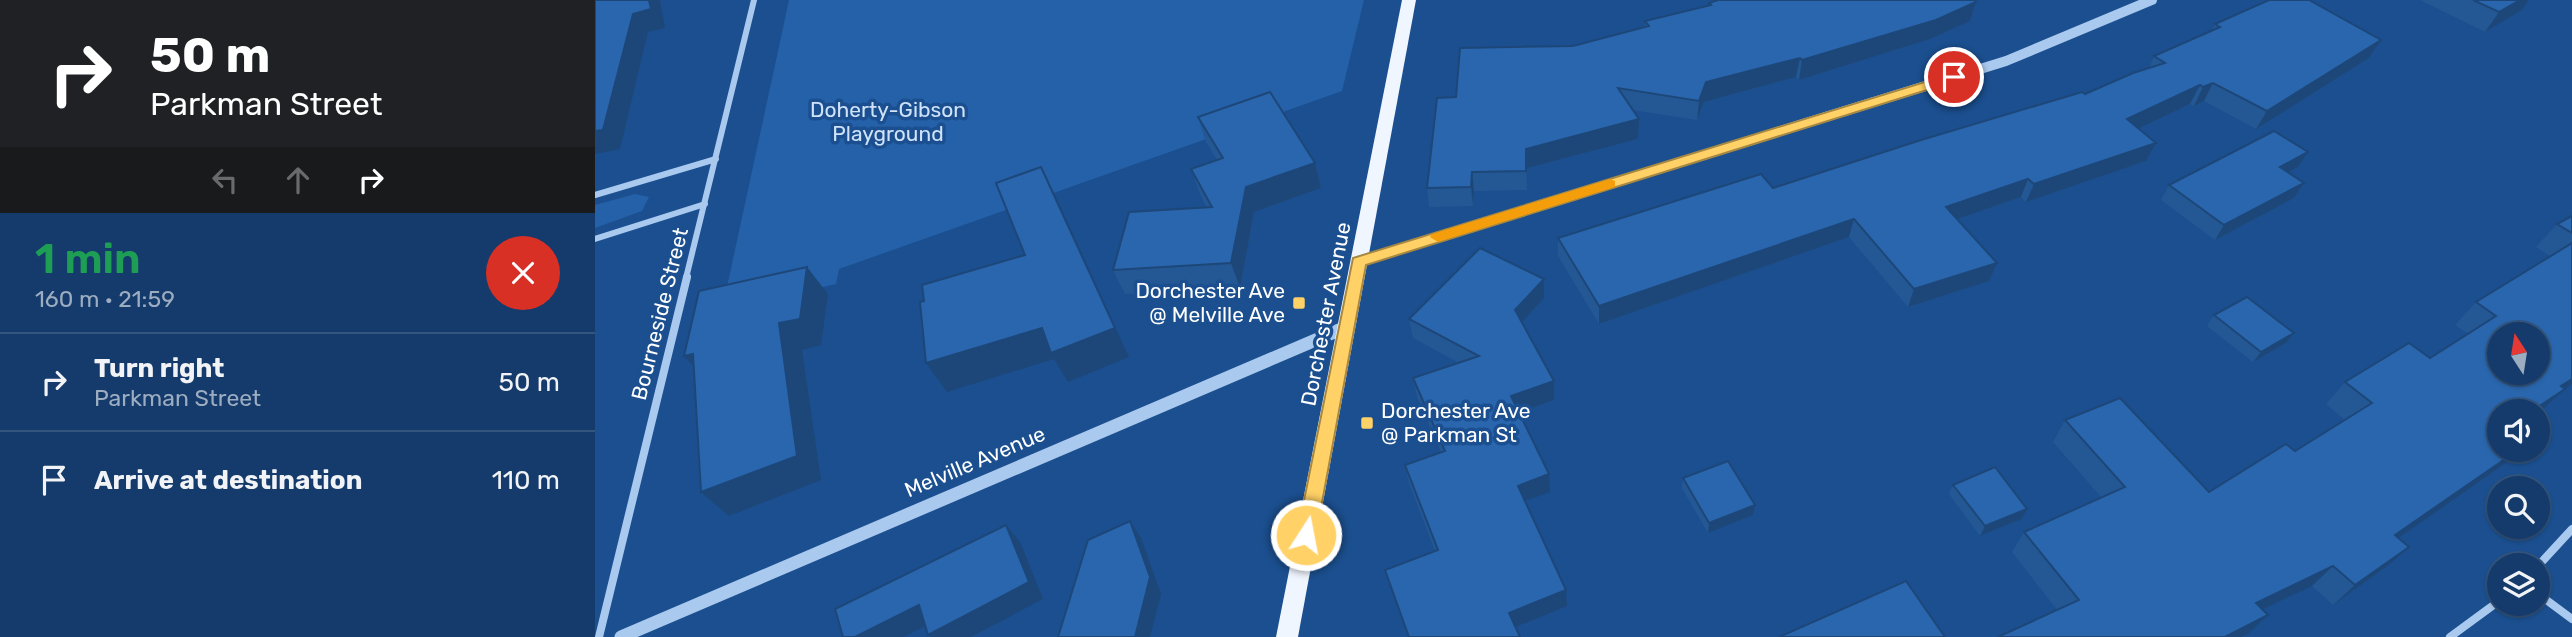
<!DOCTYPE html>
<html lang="en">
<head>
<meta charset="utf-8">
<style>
	:root { --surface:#143b6b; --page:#214673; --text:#f1f3f6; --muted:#9dadc1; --line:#33557e }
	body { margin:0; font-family:Rubik,sans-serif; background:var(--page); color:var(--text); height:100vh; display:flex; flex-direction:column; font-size:26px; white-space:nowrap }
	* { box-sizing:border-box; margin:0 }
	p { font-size:23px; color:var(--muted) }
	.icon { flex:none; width:38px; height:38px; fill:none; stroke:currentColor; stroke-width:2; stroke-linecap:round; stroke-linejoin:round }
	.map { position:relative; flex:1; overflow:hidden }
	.side { display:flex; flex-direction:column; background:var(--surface); width:595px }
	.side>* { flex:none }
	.banner { background:#202124; color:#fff; overflow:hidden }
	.needle { width:46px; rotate:348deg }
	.controls { position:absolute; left:1892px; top:322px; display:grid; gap:14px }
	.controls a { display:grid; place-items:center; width:63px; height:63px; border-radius:50%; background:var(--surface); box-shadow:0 2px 5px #0004,0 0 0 2px var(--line); font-size:35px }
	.pin { position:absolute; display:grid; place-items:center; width:60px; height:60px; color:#fff; margin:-30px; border:4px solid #fff; border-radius:50%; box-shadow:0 2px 7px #0007 }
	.me { position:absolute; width:77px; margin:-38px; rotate:11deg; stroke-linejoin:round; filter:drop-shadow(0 0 5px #0008) }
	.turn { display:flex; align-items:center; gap:24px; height:147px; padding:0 35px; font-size:32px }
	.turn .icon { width:91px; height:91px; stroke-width:2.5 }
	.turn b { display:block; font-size:49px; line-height:60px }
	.lanes { display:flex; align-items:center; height:66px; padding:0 35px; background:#0003; justify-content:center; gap:35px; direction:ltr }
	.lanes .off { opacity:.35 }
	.round { display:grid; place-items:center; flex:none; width:74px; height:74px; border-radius:37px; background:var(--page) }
	.headline { display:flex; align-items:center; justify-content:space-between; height:119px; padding:0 35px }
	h1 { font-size:42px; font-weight:600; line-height:52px; color:#1e9e55 }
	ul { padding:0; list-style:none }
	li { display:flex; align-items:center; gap:21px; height:98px; padding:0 35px; border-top:2px solid var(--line) }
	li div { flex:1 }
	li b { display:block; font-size:26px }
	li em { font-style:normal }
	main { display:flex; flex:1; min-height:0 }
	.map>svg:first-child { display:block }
	.green { fill:#2461a8 }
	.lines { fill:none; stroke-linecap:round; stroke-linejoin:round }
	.minor-far1 { stroke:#a9c9ee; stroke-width:6 }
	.minor { stroke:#a9c9ee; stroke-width:8 }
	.tertiary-far1 { stroke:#a9c9ee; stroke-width:10 }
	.tertiary { stroke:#a9c9ee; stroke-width:13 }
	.primary { fill:#f0f6ff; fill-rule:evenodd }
	.wall { fill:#245895 }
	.shaded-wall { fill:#1d4779 }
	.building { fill:#2a66ad; stroke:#1d4779; stroke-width:2; fill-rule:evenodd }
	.route { fill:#ffd166; stroke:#a68842; stroke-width:2 }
	.slow { fill:#f59e0b }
	.poi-dot { fill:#ffd166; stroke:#1b4f8f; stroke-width:2.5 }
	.labels { text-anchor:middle; stroke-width:7; stroke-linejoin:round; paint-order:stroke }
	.park-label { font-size:21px; fill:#cfe3fa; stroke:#1b4f8f }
	.poi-label { font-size:21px; fill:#fff; stroke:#1b4f8f; text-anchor:end }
	.street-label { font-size:21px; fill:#fff; stroke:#1b4f8f }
</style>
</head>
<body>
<main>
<section class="side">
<div class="banner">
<div class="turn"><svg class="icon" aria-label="right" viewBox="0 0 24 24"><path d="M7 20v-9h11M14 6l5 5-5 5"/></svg><div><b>50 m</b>Parkman Street</div></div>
<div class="lanes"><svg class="icon off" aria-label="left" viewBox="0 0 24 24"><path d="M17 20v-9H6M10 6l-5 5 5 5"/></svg><svg class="icon off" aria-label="ahead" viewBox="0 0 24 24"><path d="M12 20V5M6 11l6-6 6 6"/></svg><svg class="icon" aria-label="right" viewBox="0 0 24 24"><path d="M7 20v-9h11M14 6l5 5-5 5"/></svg></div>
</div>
<div class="headline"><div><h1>1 min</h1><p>160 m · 21:59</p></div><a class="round" style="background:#d93025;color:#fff"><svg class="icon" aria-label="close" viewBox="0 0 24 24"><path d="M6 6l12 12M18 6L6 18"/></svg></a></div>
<ul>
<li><svg class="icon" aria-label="right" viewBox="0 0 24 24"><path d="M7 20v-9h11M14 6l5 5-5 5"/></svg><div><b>Turn right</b><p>Parkman Street</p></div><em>50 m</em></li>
<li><svg class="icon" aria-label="arrive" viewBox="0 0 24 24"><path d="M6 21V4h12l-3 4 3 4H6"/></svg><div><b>Arrive at destination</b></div><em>110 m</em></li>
</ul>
</section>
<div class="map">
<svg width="1977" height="637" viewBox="0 0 1977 637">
	<rect width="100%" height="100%" fill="#1b4f8f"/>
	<!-- green -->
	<g class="green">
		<polygon points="194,0 769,0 747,91 244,269 241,284 127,310"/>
		<polygon points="40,194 54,197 47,211 0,228 0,205"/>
	</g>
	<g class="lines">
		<!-- minor-far1 -->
		<g class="minor-far1">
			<polyline points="0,195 121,159"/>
			<polyline points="0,239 110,204"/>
			<polyline points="91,278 159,0"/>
		</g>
		<!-- minor -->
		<g class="minor">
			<polyline points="1942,567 1977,529"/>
			<polyline points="1942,593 1977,619"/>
			<polyline points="4,637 92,277"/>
			<polyline points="1855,637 1904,601"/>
		</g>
		<!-- tertiary-far1 -->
		<polyline class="tertiary-far1" points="764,262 1411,61 1557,0"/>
		<!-- tertiary -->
		<polyline class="tertiary" points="26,637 751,327"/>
		<!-- primary -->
		<polygon class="primary" points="807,0 821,0 703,637 681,637"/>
	</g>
	<!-- wall -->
	<g class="wall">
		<polygon points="1825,0 1934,0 1927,10 1890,32"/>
		<polygon points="1381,2 1375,21 1335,39 1204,80 1201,77 1109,102 1102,120 1037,110 1043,139 932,168 932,190 879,191 878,206 834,207 832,188 861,97 978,46 1050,27 1050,21 1114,6 1114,3"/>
		<polygon points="1620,24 1786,40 1774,58 1661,129 1609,101 1599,106 1595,104 1543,128 1561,143 1551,161 1431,202 1426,197 1362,219 1394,281 1313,307 1254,237 1004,324 963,256 963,238 1178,188 1490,94 1554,68 1559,56 1616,31"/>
		<polygon points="603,117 720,163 726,188 659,212 645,288 530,294 518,270 612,208 605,194 596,169 622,160 611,142"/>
		<polygon points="1703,167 1693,173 1709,183 1699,198 1620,240 1566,200 1574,185"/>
		<polygon points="1977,216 1977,384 1970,389 1946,411 1904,411 1918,458 1803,538 1791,567 1738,605 1717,586 1667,609 1673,615 1653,634 1647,637 1403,637 1462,610 1417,552 1429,532 1506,497 1458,442 1470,420 1614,492 1700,451 1750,420 1731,404 1750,382 1835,358 1873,334 1860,325 1881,302 1955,256 1941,247 1962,224"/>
		<polygon points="949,298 927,323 959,381 959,400 924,413 955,492 931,501 972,606 921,627 925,637 813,637 790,570 840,551 814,483 810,465 846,452 822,397 818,378 864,363 818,338 814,319"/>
		<polygon points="1619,315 1691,343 1658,362 1612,326"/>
		<polygon points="1088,478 1158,515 1113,533 1087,488"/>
		<polygon points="1358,485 1432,509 1427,519 1385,536 1354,494"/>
	</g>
	<!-- shaded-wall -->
	<g class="shaded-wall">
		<polygon points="54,0 65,0 70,28 53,32 25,149 0,154 0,131 38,14"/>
		<polygon points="1925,0 1934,0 1927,10 1890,32 1904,12"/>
		<polygon points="1381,2 1375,21 1335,39 1204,80 1207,60"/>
		<polygon points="1786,40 1774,58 1661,129 1672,111"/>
		<polygon points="1205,58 1201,77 1109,102 1102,120 1104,101 1111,82"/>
		<polygon points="1618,83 1609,101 1599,106 1608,87"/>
		<polygon points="1605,85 1595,104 1523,138 1532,119"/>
		<polygon points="1044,119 1043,139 932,168 932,190 931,149"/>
		<polygon points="1561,143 1551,161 1431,202 1439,184"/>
		<polygon points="1713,152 1703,167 1676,182 1685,167"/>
		<polygon points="720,163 726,188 659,212 645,288 636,263 651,187"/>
		<polygon points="446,167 534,357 473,382 459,359 352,392 331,363 447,328"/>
		<polygon points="877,172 879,191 878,206 876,187"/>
		<polygon points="1433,179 1426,197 1345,225 1351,207"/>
		<polygon points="1709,183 1699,198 1620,240 1629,225"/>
		<polygon points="1259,219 1254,237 1004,324 1004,306"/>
		<polygon points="1402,263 1394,281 1313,307 1319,289"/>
		<polygon points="212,267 233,294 226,345 207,350 226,480 134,516 106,492 184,323"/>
		<polygon points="949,279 949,298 921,329 920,310"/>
		<polygon points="1699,333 1691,343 1658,362 1666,352"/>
		<polygon points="98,354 114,382 89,356"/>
		<polygon points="1977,379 1977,384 1970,389 1946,411 1942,413 1942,411 1937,411 1966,386"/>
		<polygon points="959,381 959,400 917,415 916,396"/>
		<polygon points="1923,450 1927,450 1918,458 1778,556 1800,535"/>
		<polygon points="954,474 955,492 925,503 923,486"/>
		<polygon points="1160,505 1158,515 1113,533 1114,523"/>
		<polygon points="1432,509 1427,519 1385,536 1390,526"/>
		<polygon points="535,521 546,538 566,594 555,637 540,637"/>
		<polygon points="411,525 425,542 448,599 376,637 336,637 333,635"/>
		<polygon points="1814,547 1791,567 1738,605 1760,585"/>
		<polygon points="1738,566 1717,586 1641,622 1661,603"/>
		<polygon points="971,590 972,606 916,629 914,613"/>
		<polygon points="324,605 340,621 309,637 260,637"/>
		<polygon points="1673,615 1653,634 1647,637 1630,637"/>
	</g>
	<!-- building -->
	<g class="building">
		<polygon points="0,0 54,0 56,9 38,14 8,130 0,131"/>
		<polygon points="1123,0 1379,0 1381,2 1341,20 1207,60 1205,58 1111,82 1104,101 1023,88 1044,119 931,149 931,171 877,172 876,187 832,188 842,98 861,97 865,48 978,46 1054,26 1050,21 1116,5 1114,3"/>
		<polygon points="1674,0 1714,0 1786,40 1672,111 1618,83 1608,87 1605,85 1532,119 1561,143 1439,184 1433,179 1351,207 1402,263 1319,289 1259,219 1004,306 963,238 1166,174 1178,188 1326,140 1487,92 1490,94 1538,73 1570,63 1559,56 1625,27 1620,24"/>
		<polygon points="1878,0 1925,0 1904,12"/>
		<polygon points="675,92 720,163 651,187 636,263 518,270 534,212 617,207 596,169 628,158 603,117"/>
		<polygon points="1679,131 1713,152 1685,167 1709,183 1629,225 1574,185"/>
		<polygon points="446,167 520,328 456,353 447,328 331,363 325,302 329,301 327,285 430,255 401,183"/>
		<polygon points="1977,216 1977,233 1962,224"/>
		<path d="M1977,243V379L1966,386L1970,389L1937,411H1904V450H1923L1800,535L1814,547L1760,585L1738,566L1661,603L1673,615L1630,637H1403L1484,600L1429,532L1530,487L1470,420L1525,398L1614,492L1691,444L1700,451L1777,403L1750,382L1814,343L1835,358L1901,316L1881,302ZM1904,334H1942V373H1904Z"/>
		<polygon points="885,248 949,279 920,310 959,381 916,396 954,474 923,486 971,590 914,613 925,637 814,637 790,570 843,550 810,465 850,451 818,378 884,356 814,319"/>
		<polygon points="212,267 205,319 184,323 202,456 106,492 98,354 89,356 104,291"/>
		<polygon points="1652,297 1699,333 1666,352 1619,315"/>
		<polygon points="1133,461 1160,505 1114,523 1088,478"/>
		<polygon points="1400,467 1432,509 1390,526 1358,485"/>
		<polygon points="535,521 555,577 540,637 463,637 493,540"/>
		<polygon points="411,525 434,582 333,635 324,605 260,637 248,637 240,609"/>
		<polygon points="1311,581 1350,637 1184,637"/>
	</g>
	<!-- route -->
	<polygon class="route" points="1359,73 1364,75 1364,80 771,265 721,535 718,541 711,543 705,541 702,535 758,258"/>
	<!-- slow -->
	<polygon class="slow" points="1015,179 1020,181 1020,187 843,242 835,237 837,234"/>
	<!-- markers -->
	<g class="poi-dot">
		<rect x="697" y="296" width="14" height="14" rx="3.5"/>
		<rect x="765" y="416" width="14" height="14" rx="3.5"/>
	</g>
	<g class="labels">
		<!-- park labels -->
		<g class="park-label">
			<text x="293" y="117">Doherty-Gibson<tspan x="293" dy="24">Playground</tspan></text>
		</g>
		<!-- poi labels -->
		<g class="poi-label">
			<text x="690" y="298">Dorchester Ave<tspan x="690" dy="24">@ Melville Ave</tspan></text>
			<text x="786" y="418" text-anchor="start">Dorchester Ave<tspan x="786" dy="24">@ Parkman St</tspan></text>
		</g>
		<!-- street labels -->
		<g class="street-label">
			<text transform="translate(65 314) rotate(-76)" y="7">Bourneside Street</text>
			<text transform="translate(731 314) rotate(-79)" y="7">Dorchester Avenue</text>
			<text transform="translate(380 462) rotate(-23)" y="7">Melville Avenue</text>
		</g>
	</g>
</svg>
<div class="controls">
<a><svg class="needle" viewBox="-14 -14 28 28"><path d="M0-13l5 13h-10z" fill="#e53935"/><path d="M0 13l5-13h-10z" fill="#9dadc1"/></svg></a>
<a><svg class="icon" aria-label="sound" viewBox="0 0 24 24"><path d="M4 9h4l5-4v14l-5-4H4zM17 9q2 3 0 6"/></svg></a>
<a><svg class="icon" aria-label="search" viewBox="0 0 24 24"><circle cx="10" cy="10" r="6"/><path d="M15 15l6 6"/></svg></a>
<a><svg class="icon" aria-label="layers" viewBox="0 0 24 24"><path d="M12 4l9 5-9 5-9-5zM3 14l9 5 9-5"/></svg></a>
</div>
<div class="pin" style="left:1359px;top:77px;background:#d93025"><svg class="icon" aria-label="arrive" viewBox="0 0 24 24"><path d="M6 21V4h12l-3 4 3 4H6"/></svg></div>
<svg class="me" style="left:711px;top:535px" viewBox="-20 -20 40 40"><circle r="17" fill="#ffd166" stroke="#fff" stroke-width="3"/><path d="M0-11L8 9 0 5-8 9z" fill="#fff"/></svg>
</div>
</main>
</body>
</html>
